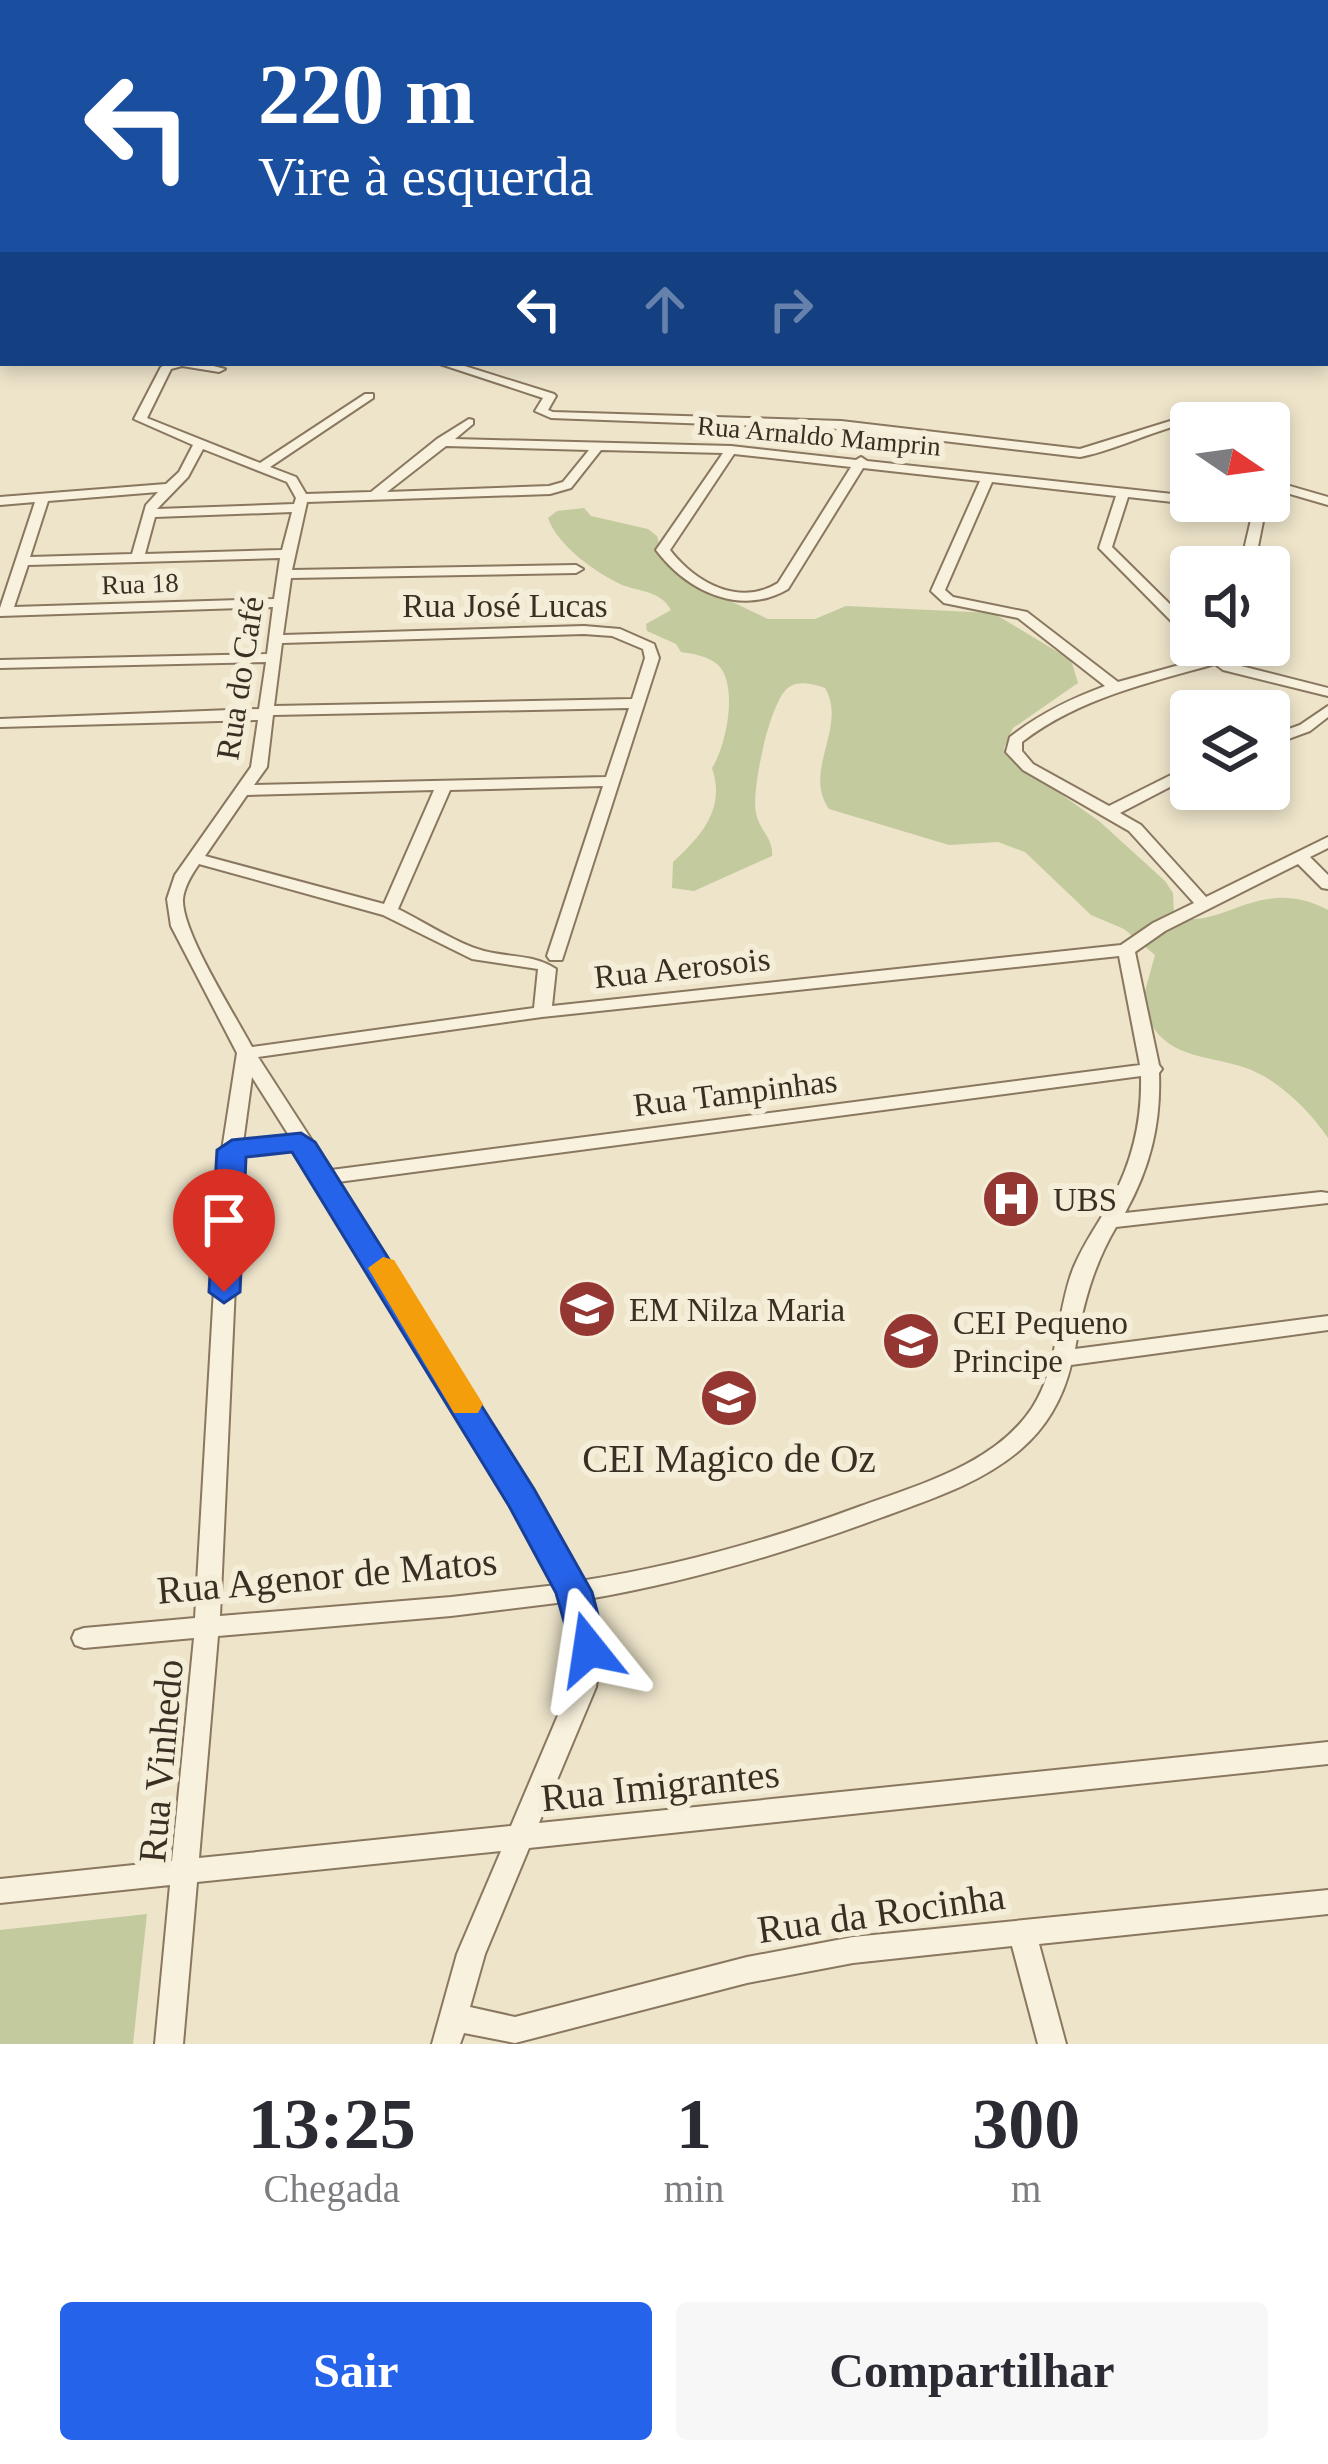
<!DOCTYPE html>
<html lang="pt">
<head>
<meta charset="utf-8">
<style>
	:root { --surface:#fff; --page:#f7f7f7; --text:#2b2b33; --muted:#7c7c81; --accent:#2563eb }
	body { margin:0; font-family:"Times New Roman",serif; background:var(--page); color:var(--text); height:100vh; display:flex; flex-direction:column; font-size:45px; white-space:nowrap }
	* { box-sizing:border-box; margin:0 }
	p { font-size:39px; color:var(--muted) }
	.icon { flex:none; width:66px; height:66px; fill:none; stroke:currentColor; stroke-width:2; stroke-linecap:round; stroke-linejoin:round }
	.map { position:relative; height:2044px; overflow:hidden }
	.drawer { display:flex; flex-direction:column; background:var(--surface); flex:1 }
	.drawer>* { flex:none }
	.banner { position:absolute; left:0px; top:0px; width:1329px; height:366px; box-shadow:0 6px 18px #0003; background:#1a4fa0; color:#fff; overflow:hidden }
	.needle { width:78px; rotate:103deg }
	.tools { position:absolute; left:1170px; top:402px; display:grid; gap:24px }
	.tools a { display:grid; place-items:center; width:120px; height:120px; border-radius:12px; background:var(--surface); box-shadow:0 6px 18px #0003; font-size:60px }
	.pin { position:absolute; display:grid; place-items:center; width:102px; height:102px; color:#fff; margin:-123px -51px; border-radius:50% 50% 50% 0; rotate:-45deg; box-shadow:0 0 12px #0007 }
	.pin .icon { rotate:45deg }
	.me { position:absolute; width:132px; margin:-66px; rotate:345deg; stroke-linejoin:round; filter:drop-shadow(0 0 9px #0008) }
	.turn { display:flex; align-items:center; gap:42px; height:252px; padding:0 60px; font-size:54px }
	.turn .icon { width:156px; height:156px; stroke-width:2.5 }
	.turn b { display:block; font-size:84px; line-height:102px }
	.lanes { display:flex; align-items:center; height:114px; padding:0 60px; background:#0003; justify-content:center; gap:60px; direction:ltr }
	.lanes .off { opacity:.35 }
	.eta { display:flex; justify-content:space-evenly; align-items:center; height:204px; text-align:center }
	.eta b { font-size:72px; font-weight:600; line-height:84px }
	.primary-button { display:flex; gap:24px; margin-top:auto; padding:24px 60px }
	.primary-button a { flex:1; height:138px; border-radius:12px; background:var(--accent); color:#fff; font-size:48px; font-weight:600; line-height:138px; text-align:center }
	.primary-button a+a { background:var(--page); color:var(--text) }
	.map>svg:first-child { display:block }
	.green { fill:#c3cb9e }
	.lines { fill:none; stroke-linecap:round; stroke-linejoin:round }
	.street-casing { stroke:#89775f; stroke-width:4 }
	.street { fill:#f8f1dd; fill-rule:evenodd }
	.route { fill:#2563eb; stroke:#184099; stroke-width:3 }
	.slow { fill:#f59e0b }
	.labels { text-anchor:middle; stroke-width:12; stroke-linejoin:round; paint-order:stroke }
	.far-street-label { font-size:27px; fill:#3a2f22; stroke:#f4eed9 }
	.street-label { font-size:33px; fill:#3a2f22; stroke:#f4eed9 }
	.poi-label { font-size:33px; fill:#3a2f22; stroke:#f4eed9; text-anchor:start }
	.near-poi-label { font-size:39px; fill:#3a2f22; stroke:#f4eed9 }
	.near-street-label { font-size:39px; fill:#3a2f22; stroke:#f4eed9 }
</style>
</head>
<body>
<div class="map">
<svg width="1328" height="2044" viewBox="0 0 1328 2044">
	<rect width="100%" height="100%" fill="#ede4ca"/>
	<!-- green -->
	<g class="green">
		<path d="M584,508L591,516L648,529L657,536L663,558L686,580L768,619H815L846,606L993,613L1071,660L1078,683L1013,728L1004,748L1012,760L1099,821L1165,881L1173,893L1174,917C1223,931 1259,874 1328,910V1138C1310,1111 1276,1077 1243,1067C1197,1053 1158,1058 1142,1002L1155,955L1124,929L1091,915L1025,852L998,842L949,845L829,809C802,771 848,727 825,688C814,684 800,680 789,687C770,699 751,791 756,813C759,830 774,839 772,856L694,891L672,888L673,862C701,836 726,809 712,768C726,747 739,685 718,665C709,656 693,654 681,652L676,644L647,631L646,624L671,610C660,590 639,592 620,584C595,572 557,545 548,518L557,511Z"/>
		<polygon points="147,1914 133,2044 0,2044 0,1930"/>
	</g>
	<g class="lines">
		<defs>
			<g id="street">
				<rect x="1326" y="141" width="2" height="6"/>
				<polygon points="3,335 3,341 0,342 0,336"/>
				<path d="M169,363H202L225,369L219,372L182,366L171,369L147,418L260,463L365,394H373V398L270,467L296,477L306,494L371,492L437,439L469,419L473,420V424L455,439L731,446L856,460L861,457L867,461L1191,496V501L1254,504L1255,501H1267L1254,567H1240L1253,511L1128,497L1112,547L1191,625V637L1186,636L1099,548L1116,496L992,482L945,590L953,597L1027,612L1118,682L1208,657L1195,645H1210L1233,664L1328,688V696L1223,670L1215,664C1148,683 1079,698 1022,742V751L1033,764L1109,806L1191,765V776L1120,813L1141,825L1206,897L1328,837V848L1310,857L1328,875V889L1322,888L1298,864L1165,931L1135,952L1159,1065L1162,1069L1159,1073C1161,1124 1150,1168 1125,1213L1321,1192L1328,1193V1203L1116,1227C1093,1266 1083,1305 1075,1349L1328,1316V1330L1071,1365C1063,1398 1047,1427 1020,1450C980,1484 928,1500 880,1518C785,1553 688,1582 588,1599L601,1649L596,1687L539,1823L1328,1742V1764L529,1848L485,1954L470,2007L515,2017L747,1957L853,1937L1328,1890V1914L1039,1944L1066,2044H1038L1012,1946L853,1963L747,1983L515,2043L464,2033L460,2044H432L457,1954L501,1851L197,1882L183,2044H155L170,1885L0,1903V1879L172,1861L194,1638L84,1648L75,1645L72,1638L75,1631L84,1628L195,1618L222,1150L237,1053L171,926L167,899L175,875L251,767L258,720L0,727V719L259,709L266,662L0,668V660L267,654L273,607L0,616V608L35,502L0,505V497L166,484L179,472L193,445L134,419L161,367ZM446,446L589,450L563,482L549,486L387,492ZM203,449L287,482L296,498L294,504L157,509L188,477ZM601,450L723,453L656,550C687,591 740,617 788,589L863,468L980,481L931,591L944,603L1018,618L1105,686C1070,699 1039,714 1010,737L1006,752L1023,770L1129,831L1194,903L1153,923L1121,945L552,1006L556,969C533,954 511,958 484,951C455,943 425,922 398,909L450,790L603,786L547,956L550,960H562L659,658L654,644L620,629L584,626L283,635L291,578L576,573L583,569L576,565L292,570L307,502L550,494L571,488ZM734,454L851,467L778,583C739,607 696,583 670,550ZM158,492L146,505L132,554L30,557L48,501ZM292,512L282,550L145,554L155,517ZM280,558L274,599L14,607L28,565ZM584,634L612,636L643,649L645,658L632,699L274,706L282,643ZM629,708L606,777L254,785L267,767L273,715ZM434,790L384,904L205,856L247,795ZM199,864L383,915L472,959L538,969L534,1008L252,1047C235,1015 181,931 183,899C184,887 192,874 199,864ZM1119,956L1140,1065L331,1170L258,1057L542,1017ZM1141,1076C1142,1120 1133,1160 1112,1199C1099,1223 1084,1242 1073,1269C1056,1313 1059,1367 1032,1408C995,1464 921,1484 861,1506C770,1540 677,1566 580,1581L412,1297L338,1182ZM252,1077L290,1137L243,1143ZM297,1148L393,1299L557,1585L451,1597L220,1616L241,1155ZM565,1602L577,1649L570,1687L511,1826L199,1858L218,1636L451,1616Z"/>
				<path d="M437,363H455L554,394L556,396L548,410L553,412L841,421L1080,449L1180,418L1205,413L1228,414L1246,423C1230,423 1215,418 1199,421C1158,427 1121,449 1080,457L841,429L551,418L535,411L543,398Z"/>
				<polygon points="1269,444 1288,461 1269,471 1269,462 1274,460 1269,455"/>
				<polygon points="1269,480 1328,497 1328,505 1269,488"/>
				<polygon points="1328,706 1328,717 1310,731 1269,746 1269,736 1300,725"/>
			</g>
		</defs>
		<!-- street casing -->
		<use href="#street" class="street-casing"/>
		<!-- street -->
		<use href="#street" class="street"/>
	</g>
	<!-- route -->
	<polygon class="route" points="301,1133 315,1142 534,1489 592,1592 607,1649 602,1660 589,1664 575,1660 556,1593 509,1506 292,1152 246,1157 240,1292 224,1303 209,1292 217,1150 232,1140"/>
	<!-- slow -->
	<polygon class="slow" points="383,1257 394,1260 478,1396 483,1404 478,1413 454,1413 368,1268"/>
	<!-- icons -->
	<defs>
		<symbol id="hospital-disc" viewBox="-11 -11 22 22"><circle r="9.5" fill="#943632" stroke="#f4eed9"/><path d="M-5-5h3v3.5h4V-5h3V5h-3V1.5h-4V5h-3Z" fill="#fff"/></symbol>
		<symbol id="school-disc" viewBox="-11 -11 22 22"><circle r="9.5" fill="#943632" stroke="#f4eed9"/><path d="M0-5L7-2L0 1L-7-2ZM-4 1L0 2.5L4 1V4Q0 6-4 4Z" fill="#fff"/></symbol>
	</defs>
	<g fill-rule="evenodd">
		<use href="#hospital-disc" x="978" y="1166" width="66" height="66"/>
		<use href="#school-disc" x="554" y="1276" width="66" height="66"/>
		<use href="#school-disc" x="878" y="1308" width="66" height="66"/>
		<use href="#school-disc" x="696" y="1365" width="66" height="66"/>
	</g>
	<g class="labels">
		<!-- far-street labels -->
		<g class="far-street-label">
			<text transform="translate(819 436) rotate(5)" y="9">Rua Arnaldo Mamprin</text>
			<text transform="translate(140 584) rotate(-2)" y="9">Rua 18</text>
		</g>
		<!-- street labels -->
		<g class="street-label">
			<text x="505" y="617">Rua José Lucas</text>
			<text transform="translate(239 678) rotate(-81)" y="12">Rua do Café</text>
			<text transform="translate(682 967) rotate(-6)" y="12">Rua Aerosois</text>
			<text transform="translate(735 1092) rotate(-7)" y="12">Rua Tampinhas</text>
		</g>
		<!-- poi labels -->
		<g class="poi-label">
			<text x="1053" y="1211">UBS</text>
			<text x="629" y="1321">EM Nilza Maria</text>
			<text x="953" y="1334">CEI Pequeno<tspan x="953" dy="38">Principe</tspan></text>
		</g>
		<!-- near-poi labels -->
		<g class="near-poi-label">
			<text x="729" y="1472">CEI Magico de Oz</text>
		</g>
		<!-- near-street labels -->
		<g class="near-street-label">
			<text transform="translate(327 1575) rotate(-5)" y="14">Rua Agenor de Matos</text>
			<text transform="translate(160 1761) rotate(-85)" y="14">Rua Vinhedo</text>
			<text transform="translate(660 1785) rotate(-6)" y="14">Rua Imigrantes</text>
			<text transform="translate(881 1912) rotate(-8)" y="14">Rua da Rocinha</text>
		</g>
	</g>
</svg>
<div class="tools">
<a><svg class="needle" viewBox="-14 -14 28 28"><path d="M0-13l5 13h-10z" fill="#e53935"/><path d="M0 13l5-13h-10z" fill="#7c7c81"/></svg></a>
<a><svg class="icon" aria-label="sound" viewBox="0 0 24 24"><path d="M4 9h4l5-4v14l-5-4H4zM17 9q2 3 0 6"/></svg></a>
<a><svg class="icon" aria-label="layers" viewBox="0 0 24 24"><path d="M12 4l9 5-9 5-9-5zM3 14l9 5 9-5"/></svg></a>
</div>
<div class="pin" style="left:224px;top:1292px;background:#d93025"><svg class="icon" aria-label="arrive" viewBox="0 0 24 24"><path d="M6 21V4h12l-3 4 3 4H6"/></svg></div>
<svg class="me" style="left:589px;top:1649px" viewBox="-20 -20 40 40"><path d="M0-17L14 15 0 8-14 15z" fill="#2563eb" stroke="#fff" stroke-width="4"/></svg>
<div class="banner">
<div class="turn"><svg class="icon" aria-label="left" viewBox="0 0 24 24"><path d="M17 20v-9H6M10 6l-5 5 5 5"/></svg><div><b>220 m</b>Vire à esquerda</div></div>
<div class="lanes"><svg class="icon" aria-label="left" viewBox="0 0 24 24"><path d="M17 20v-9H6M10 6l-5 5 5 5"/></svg><svg class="icon off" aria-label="ahead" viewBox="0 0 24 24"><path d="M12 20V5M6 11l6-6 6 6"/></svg><svg class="icon off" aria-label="right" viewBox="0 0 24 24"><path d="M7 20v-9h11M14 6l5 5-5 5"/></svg></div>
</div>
</div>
<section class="drawer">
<div class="eta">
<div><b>13:25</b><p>Chegada</p></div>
<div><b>1</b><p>min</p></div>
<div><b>300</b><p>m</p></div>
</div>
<div class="primary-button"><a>Sair</a><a>Compartilhar</a></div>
</section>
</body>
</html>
